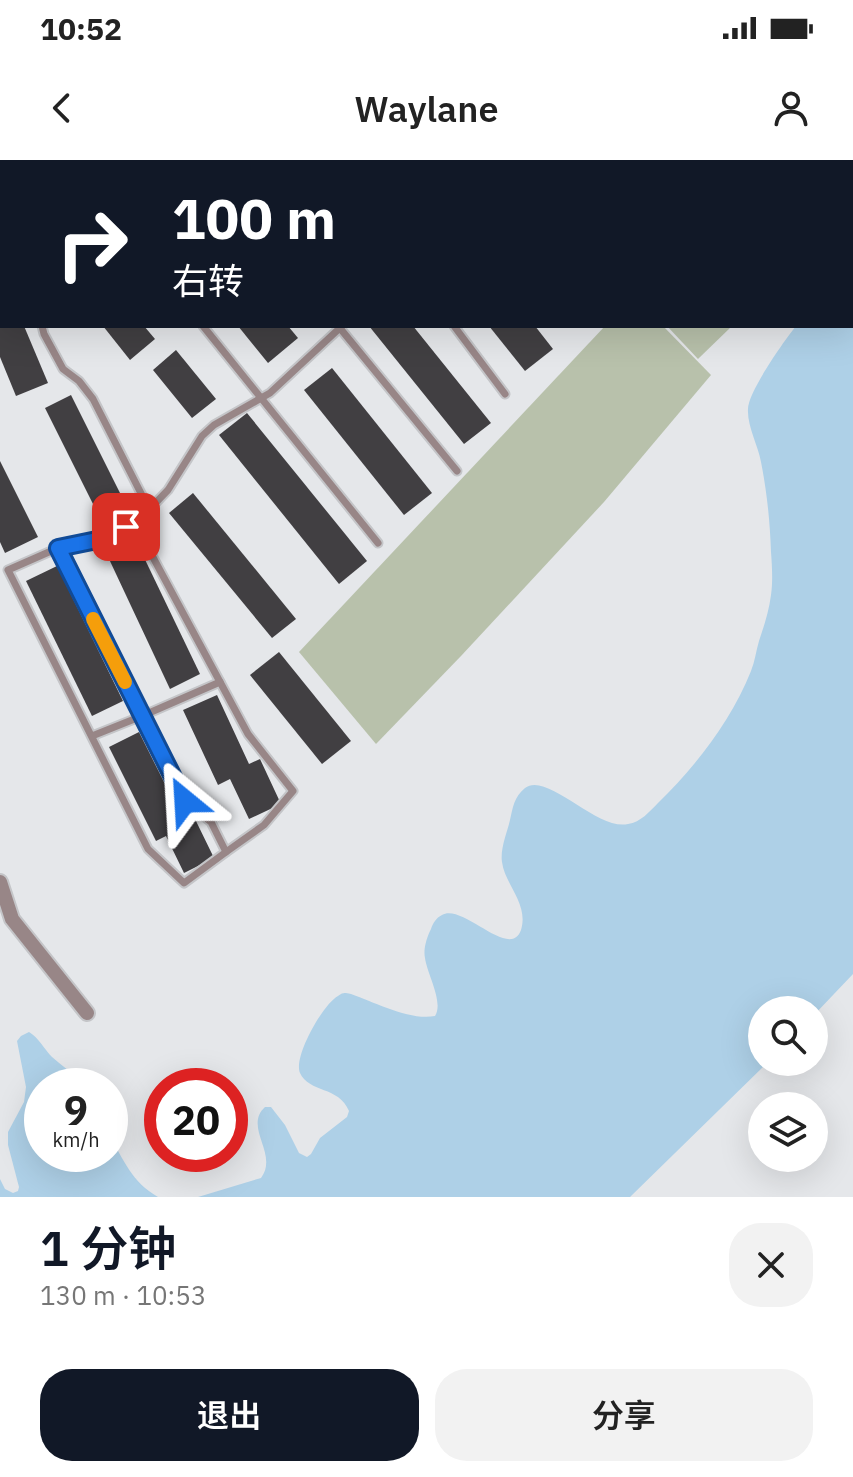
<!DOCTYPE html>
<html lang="zh">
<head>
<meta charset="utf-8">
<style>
	:root { --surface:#fff; --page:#f2f2f2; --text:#222; --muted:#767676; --accent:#111827 }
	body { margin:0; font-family:"IBM Plex Sans","Noto Sans SC",sans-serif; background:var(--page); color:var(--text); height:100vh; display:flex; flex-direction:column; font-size:30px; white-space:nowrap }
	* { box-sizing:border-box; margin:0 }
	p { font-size:26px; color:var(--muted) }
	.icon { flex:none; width:44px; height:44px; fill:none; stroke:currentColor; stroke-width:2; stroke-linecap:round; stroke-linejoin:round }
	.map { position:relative; height:1037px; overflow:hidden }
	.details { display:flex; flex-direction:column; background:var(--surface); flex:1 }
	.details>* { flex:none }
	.guide { position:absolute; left:0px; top:0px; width:854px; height:168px; box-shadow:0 8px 32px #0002; background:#111827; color:#fff; overflow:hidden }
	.buttons { position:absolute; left:748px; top:836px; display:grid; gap:16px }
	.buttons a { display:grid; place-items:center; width:80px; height:80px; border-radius:50%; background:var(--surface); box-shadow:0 8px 32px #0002; font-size:40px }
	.speed { position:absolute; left:24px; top:908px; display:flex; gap:16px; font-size:40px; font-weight:700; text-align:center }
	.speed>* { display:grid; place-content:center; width:104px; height:104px; border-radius:50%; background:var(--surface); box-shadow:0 8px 32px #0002; line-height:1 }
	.speed small { font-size:20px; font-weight:400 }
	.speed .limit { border:12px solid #d22; background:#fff; color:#111 }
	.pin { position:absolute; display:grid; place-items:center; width:68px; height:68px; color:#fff; margin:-34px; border-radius:16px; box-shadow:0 4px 12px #0006 }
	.me { position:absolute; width:88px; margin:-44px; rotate:333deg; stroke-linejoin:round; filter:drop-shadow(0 0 6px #0008) }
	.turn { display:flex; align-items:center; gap:28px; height:168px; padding:0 40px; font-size:36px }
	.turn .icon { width:104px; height:104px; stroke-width:2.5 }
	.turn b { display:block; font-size:56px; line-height:68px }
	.round { display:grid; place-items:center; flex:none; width:84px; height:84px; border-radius:32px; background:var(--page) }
	.summary { display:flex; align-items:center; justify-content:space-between; height:136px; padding:0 40px }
	h1 { font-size:48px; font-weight:600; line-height:60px; color:var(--accent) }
	.button { display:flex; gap:16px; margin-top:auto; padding:16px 40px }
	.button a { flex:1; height:92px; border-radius:32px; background:var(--accent); color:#fff; font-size:32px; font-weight:600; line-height:92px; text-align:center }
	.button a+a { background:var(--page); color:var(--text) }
	.status { display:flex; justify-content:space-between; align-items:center; height:56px; padding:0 40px; background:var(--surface); direction:ltr }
	.status svg { height:22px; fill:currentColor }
	header { display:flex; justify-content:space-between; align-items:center; height:104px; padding:0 40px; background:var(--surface); font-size:36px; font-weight:600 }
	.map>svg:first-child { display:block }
	.green { fill:#b8c1ab }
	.water { fill:#aed0e7 }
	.building { fill:#413f42 }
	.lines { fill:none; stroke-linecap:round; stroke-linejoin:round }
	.lane-casing { stroke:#c4c5c8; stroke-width:11 }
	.street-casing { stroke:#c4c5c8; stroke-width:18 }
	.lane { stroke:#988687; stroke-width:7 }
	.street { stroke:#988687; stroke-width:14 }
	.route-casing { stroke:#114b97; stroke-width:20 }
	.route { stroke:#1a73e8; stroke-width:14 }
	.slow { stroke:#f59e0b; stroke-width:14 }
</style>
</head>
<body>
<div class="status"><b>10:52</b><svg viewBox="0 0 49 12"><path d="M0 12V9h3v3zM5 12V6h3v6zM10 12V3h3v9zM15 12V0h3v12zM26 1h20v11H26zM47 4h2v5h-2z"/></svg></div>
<header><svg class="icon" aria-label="back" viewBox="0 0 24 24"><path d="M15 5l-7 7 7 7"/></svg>Waylane<svg class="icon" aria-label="person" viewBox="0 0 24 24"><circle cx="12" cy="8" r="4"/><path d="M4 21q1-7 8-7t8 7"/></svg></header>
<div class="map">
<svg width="853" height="1037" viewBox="0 0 853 1037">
	<rect width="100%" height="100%" fill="#e5e7ea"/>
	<!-- green -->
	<g class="green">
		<polygon points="605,166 663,166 711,215 604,342 461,496 376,584 299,492"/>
		<polygon points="667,166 732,166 698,199"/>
	</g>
	<!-- water -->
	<g class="water">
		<path d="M853,84V814L814,855V850H762V902H768L630,1037H198L261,1018C279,994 243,967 265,947H271L285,965L299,993L307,997L311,994L320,978L347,957L349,951C339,926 309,933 300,913C293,897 323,844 338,836C344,832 344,833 351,834C374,842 410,861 435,856C444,842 427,814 425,798C423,789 427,777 431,769C433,763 436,758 442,755C463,743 510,801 521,770C529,744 505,725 502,702C500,689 507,673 510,660C513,647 514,637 525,628C547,611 597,671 628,664C641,662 649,652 658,643C696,606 731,561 751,511C755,501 756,491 759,481C764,466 769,451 771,435C773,421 772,406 771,392C770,362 767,332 761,302C758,285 747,266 748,249C748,232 784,181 796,166H852Z"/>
		<path d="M29,872C39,878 44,889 52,897C63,907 75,913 82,926H42V994H110V976C124,1001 132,1022 158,1037H0V1019L5,1029L13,1033L18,1031L19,1027L8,985V972L24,942L26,927L17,881L21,876Z"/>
	</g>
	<!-- building -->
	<g class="building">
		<polygon points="0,166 24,166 48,223 16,236 0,197"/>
		<polygon points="103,166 144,166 155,179 130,200"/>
		<polygon points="238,166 288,166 298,178 268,203"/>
		<polygon points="369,166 413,166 491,263 464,284"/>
		<polygon points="489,166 535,166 553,189 525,211"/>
		<polygon points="176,190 216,239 192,258 153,210"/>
		<polygon points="332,208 432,333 404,355 304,230"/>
		<polygon points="71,235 127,347 101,360 45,248"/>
		<polygon points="247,253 367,401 339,424 219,275"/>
		<polygon points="0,301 38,377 5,393 0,382"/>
		<polygon points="193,333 296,459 272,478 169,353"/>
		<polygon points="138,385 200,514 170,529 109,399"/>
		<polygon points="57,406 123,541 92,556 26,421"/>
		<polygon points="279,492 351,581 322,604 250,515"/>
		<polygon points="217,535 249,604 260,599 281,644 249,659 230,619 218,625 183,550"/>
		<polygon points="139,572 185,664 195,659 214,698 184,713 166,676 156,681 109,587"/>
	</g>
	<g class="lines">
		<defs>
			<g id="lane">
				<polyline points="62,0 63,2"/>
				<polyline points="171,0 172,2"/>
				<polyline points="315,0 317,2"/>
				<polyline points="421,0 421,2"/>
				<polyline points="550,0 551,2"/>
				<polyline points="705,0 707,2"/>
				<polyline points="822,0 824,2"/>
				<polyline points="569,2 572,0"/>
				<polyline points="42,166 44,174 63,209 79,221 93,239 149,349"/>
				<polyline points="203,166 378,383"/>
				<polyline points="454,166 505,234"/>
				<polyline points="339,167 457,311"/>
				<polyline points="134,362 248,574 293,631 264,665 226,692"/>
				<polyline points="58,388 185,641 211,662 226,692 184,723 148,689 8,410 58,388 97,380 143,356 168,330 202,276 214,265 270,233 342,166"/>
				<polyline points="92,576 142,556 220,522"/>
			</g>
			<polyline id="street" points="0,722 12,759 87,853"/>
		</defs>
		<!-- lane casing -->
		<use href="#lane" class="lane-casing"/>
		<!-- street casing -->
		<use href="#street" class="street-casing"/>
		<!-- lane -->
		<use href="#lane" class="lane"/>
		<!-- street -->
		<use href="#street" class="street"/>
	</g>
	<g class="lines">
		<defs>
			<polyline id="route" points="126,367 97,380 58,388 185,641"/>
		</defs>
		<!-- route casing -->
		<use href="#route" class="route-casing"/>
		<!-- route -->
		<use href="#route" class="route"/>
		<!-- slow -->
		<polyline class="slow" points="93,459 125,522"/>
	</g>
</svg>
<div class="buttons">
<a><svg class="icon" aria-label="search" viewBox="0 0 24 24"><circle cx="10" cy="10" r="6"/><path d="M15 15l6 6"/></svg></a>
<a><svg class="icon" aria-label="layers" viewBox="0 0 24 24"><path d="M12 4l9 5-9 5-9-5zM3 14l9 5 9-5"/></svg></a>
</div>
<div class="speed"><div>9<small>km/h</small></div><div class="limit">20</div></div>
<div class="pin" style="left:126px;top:367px;background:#d93025"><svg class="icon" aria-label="arrive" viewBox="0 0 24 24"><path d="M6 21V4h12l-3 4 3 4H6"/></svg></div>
<svg class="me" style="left:185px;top:641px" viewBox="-20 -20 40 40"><path d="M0-17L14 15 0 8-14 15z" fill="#1a73e8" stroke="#fff" stroke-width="4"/></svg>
<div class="guide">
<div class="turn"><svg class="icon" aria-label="right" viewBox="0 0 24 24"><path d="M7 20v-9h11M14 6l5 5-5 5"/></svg><div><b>100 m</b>右转</div></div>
</div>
</div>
<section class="details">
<div class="summary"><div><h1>1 分钟</h1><p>130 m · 10:53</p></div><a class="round"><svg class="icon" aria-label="close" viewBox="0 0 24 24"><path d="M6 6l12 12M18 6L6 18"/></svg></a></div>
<div class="button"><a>退出</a><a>分享</a></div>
</section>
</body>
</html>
